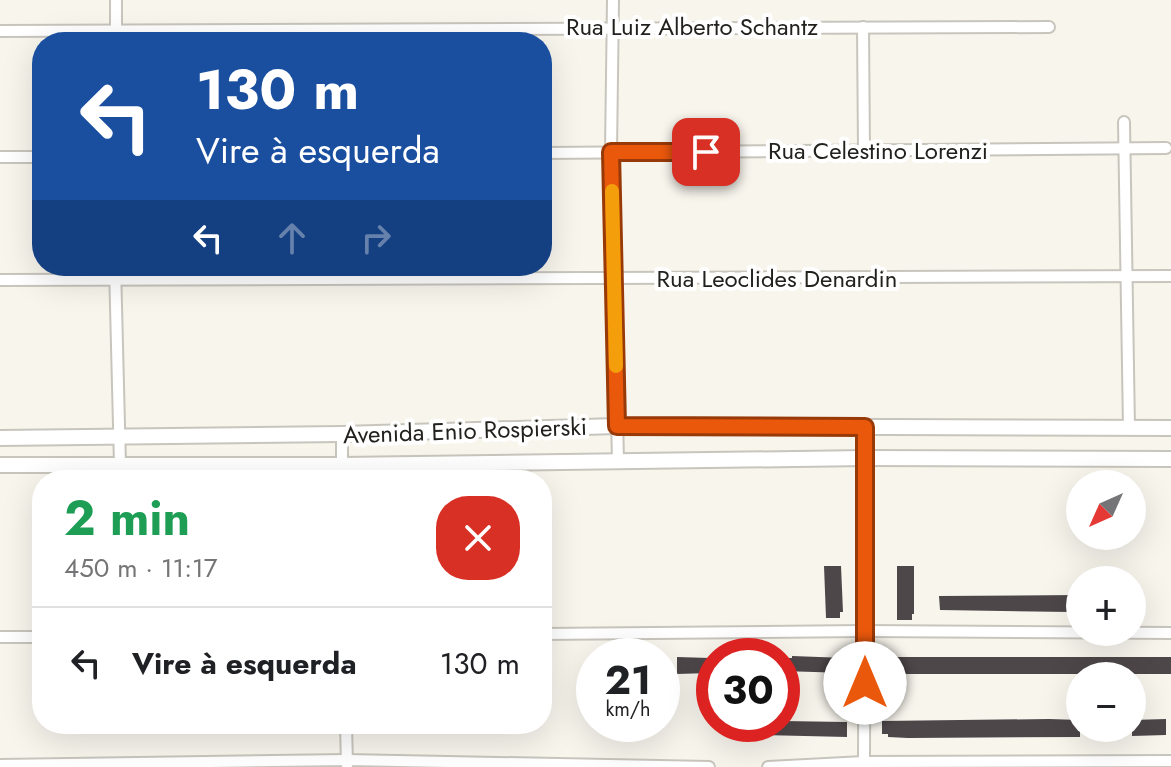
<!DOCTYPE html>
<html lang="pt">
<head>
<meta charset="utf-8">
<style>
	:root { --surface:#fff; --page:#f6f6f6; --text:#202124; --muted:#757577; --line:#e0e0e0 }
	body { margin:0; font-family:Jost,sans-serif; background:var(--page); color:var(--text); height:100vh; display:flex; flex-direction:column; font-size:30px; white-space:nowrap }
	* { box-sizing:border-box; margin:0 }
	p { font-size:26px; color:var(--muted) }
	.icon { flex:none; width:44px; height:44px; fill:none; stroke:currentColor; stroke-width:2; stroke-linecap:round; stroke-linejoin:round }
	.map { position:relative; flex:1; overflow:hidden }
	.details { position:absolute; left:32px; top:470px; width:520px; height:264px; display:flex; flex-direction:column; background:var(--surface); border-radius:32px; box-shadow:0 8px 32px #0002 }
	.details>* { flex:none }
	.guide { position:absolute; left:32px; top:32px; width:520px; height:244px; border-radius:32px; box-shadow:0 8px 32px #0002; background:#1a4fa0; color:#fff; overflow:hidden }
	.needle { width:52px; rotate:225deg }
	.buttons { position:absolute; left:1066px; top:470px; display:grid; gap:16px }
	.buttons a { display:grid; place-items:center; width:80px; height:80px; border-radius:50%; background:var(--surface); box-shadow:0 8px 32px #0002; font-size:40px }
	.speed { position:absolute; left:576px; top:638px; display:flex; gap:16px; font-size:40px; font-weight:700; text-align:center }
	.speed>* { display:grid; place-content:center; width:104px; height:104px; border-radius:50%; background:var(--surface); box-shadow:0 8px 32px #0002; line-height:1 }
	.speed small { font-size:20px; font-weight:400 }
	.speed .limit { border:12px solid #d22; background:#fff; color:#111 }
	.pin { position:absolute; display:grid; place-items:center; width:68px; height:68px; color:#fff; margin:-34px; border-radius:16px; box-shadow:0 4px 12px #0006 }
	.me { position:absolute; width:88px; margin:-44px; rotate:0deg; stroke-linejoin:round; filter:drop-shadow(0 0 6px #0008) }
	.turn { display:flex; align-items:center; gap:28px; height:168px; padding:0 32px; font-size:36px }
	.turn .icon { width:104px; height:104px; stroke-width:2.5 }
	.turn b { display:block; font-size:56px; line-height:68px }
	.lanes { display:flex; align-items:center; height:76px; padding:0 32px; background:#0003; justify-content:center; gap:40px; direction:ltr }
	.lanes .off { opacity:.35 }
	.round { display:grid; place-items:center; flex:none; width:84px; height:84px; border-radius:32px; background:var(--page) }
	.summary { display:flex; align-items:center; justify-content:space-between; height:136px; padding:0 32px }
	h1 { font-size:48px; font-weight:700; line-height:60px; color:#1e9e55 }
	ul { padding:0; list-style:none }
	li { display:flex; align-items:center; gap:24px; height:112px; padding:0 32px; border-top:2px solid var(--line) }
	li div { flex:1 }
	li b { display:block; font-size:30px }
	li em { font-style:normal }
	.map>svg:first-child { display:block }
	.building { fill:#4e474a }
	.lines { fill:none; stroke-linecap:round; stroke-linejoin:round }
	.street-casing { stroke:#c8c5bd; stroke-width:14 }
	.secondary-casing { stroke:#c8c5bd; stroke-width:18 }
	.street { stroke:#fff; stroke-width:10 }
	.secondary { stroke:#fff; stroke-width:14 }
	.route-casing { stroke:#983908; stroke-width:20 }
	.route { stroke:#ea580c; stroke-width:14 }
	.slow { stroke:#f59e0b; stroke-width:14 }
	.labels { text-anchor:middle; stroke-width:8; stroke-linejoin:round; paint-order:stroke }
	.street-label { font-size:24px; fill:#22211e; stroke:#fff }
</style>
</head>
<body>
<div class="map">
<svg width="1171" height="767" viewBox="0 0 1171 767">
	<rect width="100%" height="100%" fill="#f8f5ed"/>
	<!-- building -->
	<g class="building">
		<polygon points="824,566 841,566 843,612 840,612 840,618 826,618"/>
		<polygon points="897,566 914,566 914,614 912,614 912,620 897,620"/>
		<polygon points="1080,595 1080,609 1070,609 1070,612 940,610 939,596"/>
		<polygon points="792,656 846,658 846,673 782,671 782,658 792,658"/>
		<polygon points="677,657 710,658 710,673 677,674"/>
		<rect x="880" y="657" width="291" height="17"/>
		<polygon points="1049,719 1080,720 1080,737 908,738 888,737 888,734 882,734 882,721"/>
		<polygon points="1166,719 1166,735 1132,736 1132,720"/>
		<polygon points="782,721 847,722 847,737 758,735 758,724 782,724"/>
	</g>
	<g class="lines">
		<defs>
			<g id="street">
				<polyline points="116,0 116,42"/>
				<polyline points="613,0 611,152 618,461"/>
				<polyline points="863,27 864,152"/>
				<polyline points="0,31 1049,27"/>
				<polyline points="1124,122 1129,428"/>
				<polyline points="542,153 1166,148"/>
				<polyline points="0,157 42,157"/>
				<polyline points="115,266 120,465"/>
				<polyline points="0,280 1171,276"/>
				<polyline points="342,480 342,434"/>
				<polyline points="542,634 865,631 1171,633"/>
				<polyline points="0,637 42,637"/>
				<polyline points="346,724 347,765"/>
				<polyline points="0,765 347,760 709,767"/>
				<polyline points="864,765 865,427"/>
				<polyline points="768,767 864,762 1171,761"/>
			</g>
			<g id="secondary">
				<polyline points="0,438 342,434 617,426 1171,428"/>
				<polyline points="0,465 342,465 865,458 1171,459"/>
			</g>
		</defs>
		<!-- street casing -->
		<use href="#street" class="street-casing"/>
		<!-- secondary casing -->
		<use href="#secondary" class="secondary-casing"/>
		<!-- street -->
		<use href="#street" class="street"/>
		<!-- secondary -->
		<use href="#secondary" class="secondary"/>
	</g>
	<g class="lines">
		<defs>
			<polyline id="route" points="706,152 611,152 617,426 865,427 865,683"/>
		</defs>
		<!-- route casing -->
		<use href="#route" class="route-casing"/>
		<!-- route -->
		<use href="#route" class="route"/>
		<!-- slow -->
		<polyline class="slow" points="612,191 616,366"/>
	</g>
	<g class="labels">
		<!-- street labels -->
		<g class="street-label">
			<text x="692" y="35">Rua Luiz Alberto Schantz</text>
			<text x="878" y="159">Rua Celestino Lorenzi</text>
			<text x="777" y="287">Rua Leoclides Denardin</text>
			<text transform="translate(465 431) rotate(-2)" y="8">Avenida Enio Rospierski</text>
		</g>
	</g>
</svg>
<div class="buttons">
<a><svg class="needle" viewBox="-14 -14 28 28"><path d="M0-13l5 13h-10z" fill="#e53935"/><path d="M0 13l5-13h-10z" fill="#757577"/></svg></a>
<a>+</a>
<a>−</a>
</div>
<div class="speed"><div>21<small>km/h</small></div><div class="limit">30</div></div>
<div class="pin" style="left:706px;top:152px;background:#d93025"><svg class="icon" aria-label="arrive" viewBox="0 0 24 24"><path d="M6 21V4h12l-3 4 3 4H6"/></svg></div>
<svg class="me" style="left:865px;top:683px" viewBox="-20 -20 40 40"><circle r="19" fill="#fff"/><path d="M0-13L10 11 0 6-10 11z" fill="#ea580c"/></svg>
<div class="guide">
<div class="turn"><svg class="icon" aria-label="left" viewBox="0 0 24 24"><path d="M17 20v-9H6M10 6l-5 5 5 5"/></svg><div><b>130 m</b>Vire à esquerda</div></div>
<div class="lanes"><svg class="icon" aria-label="left" viewBox="0 0 24 24"><path d="M17 20v-9H6M10 6l-5 5 5 5"/></svg><svg class="icon off" aria-label="ahead" viewBox="0 0 24 24"><path d="M12 20V5M6 11l6-6 6 6"/></svg><svg class="icon off" aria-label="right" viewBox="0 0 24 24"><path d="M7 20v-9h11M14 6l5 5-5 5"/></svg></div>
</div>
<section class="details">
<div class="summary"><div><h1>2 min</h1><p>450 m · 11:17</p></div><a class="round" style="background:#d93025;color:#fff"><svg class="icon" aria-label="close" viewBox="0 0 24 24"><path d="M6 6l12 12M18 6L6 18"/></svg></a></div>
<ul>
<li><svg class="icon" aria-label="left" viewBox="0 0 24 24"><path d="M17 20v-9H6M10 6l-5 5 5 5"/></svg><div><b>Vire à esquerda</b></div><em>130 m</em></li>
</ul>
</section>
</div>
</body>
</html>
